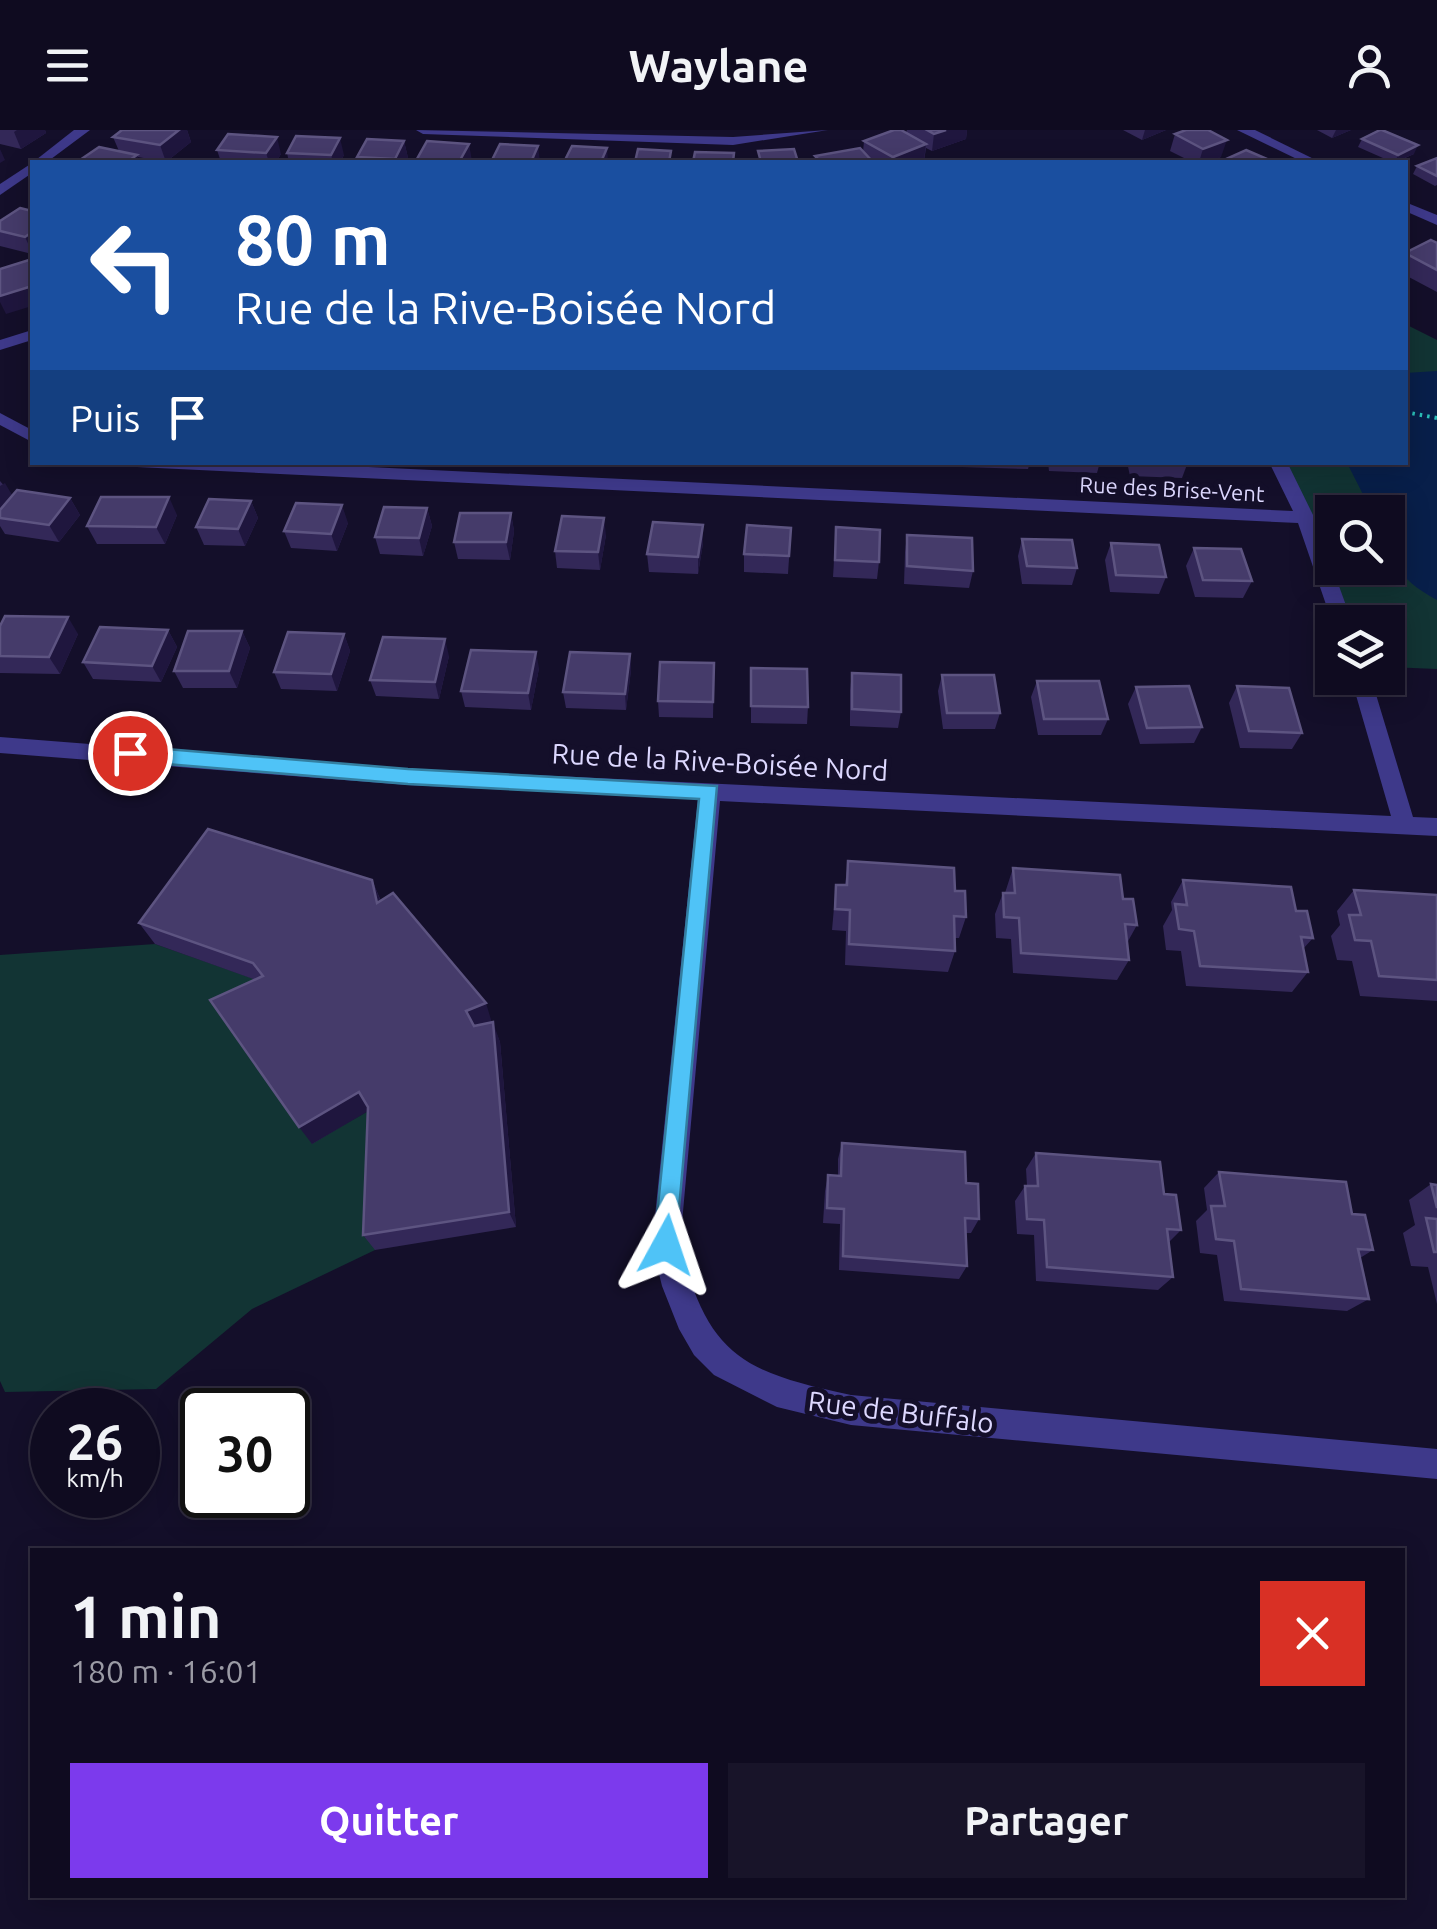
<!DOCTYPE html>
<html lang="fr">
<head>
<meta charset="utf-8">
<style>
	:root { --surface:#0f0b20; --page:#181429; --text:#f1f3f6; --muted:#9b9ba5; --line:#2f2b3e; --accent:#7c3aed }
	body { margin:0; font-family:Ubuntu,sans-serif; background:var(--page); color:var(--text); height:100vh; display:flex; flex-direction:column; font-size:38px; white-space:nowrap }
	* { box-sizing:border-box; margin:0 }
	p { font-size:32px; color:var(--muted) }
	.icon { flex:none; width:55px; height:55px; fill:none; stroke:currentColor; stroke-width:2; stroke-linecap:round; stroke-linejoin:round }
	.map { position:relative; flex:1; overflow:hidden }
	.panel { position:absolute; left:30px; top:1418px; width:1375px; height:350px; display:flex; flex-direction:column; background:var(--surface); border-radius:0px; box-shadow:0 5px 25px #0003,0 0 0 2px var(--line) }
	.panel>* { flex:none }
	.banner { position:absolute; left:30px; top:30px; width:1378px; height:305px; border-radius:0px; box-shadow:0 5px 25px #0003,0 0 0 2px var(--line); background:#1a4fa0; color:#fff; overflow:hidden }
	.fabs { position:absolute; left:1315px; top:365px; display:grid; gap:20px }
	.fabs a { display:grid; place-items:center; width:90px; height:90px; border-radius:0px; background:var(--surface); box-shadow:0 5px 25px #0003,0 0 0 2px var(--line); font-size:50px }
	.speed { position:absolute; left:30px; top:1258px; display:flex; gap:20px; font-size:50px; font-weight:700; text-align:center }
	.speed>* { display:grid; place-content:center; width:130px; height:130px; border-radius:50%; background:var(--surface); box-shadow:0 5px 25px #0003,0 0 0 2px var(--line); line-height:1 }
	.speed small { font-size:25px; font-weight:400 }
	.speed .limit { border:5px solid #111; border-radius:15px; background:#fff; color:#111 }
	.pin { position:absolute; display:grid; place-items:center; width:85px; height:85px; color:#fff; margin:-42px; border:5px solid #fff; border-radius:50%; box-shadow:0 2px 10px #0007 }
	.me { position:absolute; width:110px; margin:-55px; rotate:5deg; stroke-linejoin:round; filter:drop-shadow(0 0 8px #0008) }
	.turn { display:flex; align-items:center; gap:35px; height:210px; padding:0 40px; font-size:45px }
	.turn .icon { width:130px; height:130px; stroke-width:2.5 }
	.turn b { display:block; font-size:70px; line-height:85px }
	.then { display:flex; align-items:center; height:95px; padding:0 40px; background:#0003; gap:20px; font-size:38px }
	.round { display:grid; place-items:center; flex:none; width:105px; height:105px; border-radius:0px; background:var(--page) }
	.summary { display:flex; align-items:center; justify-content:space-between; height:170px; padding:0 40px }
	h1 { font-size:60px; font-weight:700; line-height:75px }
	.action { display:flex; gap:20px; margin-top:auto; padding:20px 40px }
	.action a { flex:1; height:115px; border-radius:0px; background:var(--accent); color:#fff; font-size:40px; font-weight:700; line-height:115px; text-align:center }
	.action a+a { background:var(--page); color:var(--text) }
	header { display:flex; justify-content:space-between; align-items:center; height:130px; padding:0 40px; background:var(--surface); font-size:45px; font-weight:700 }
	.map>svg:first-child { display:block }
	.green { fill:#123434; fill-rule:evenodd }
	.water { fill:#081f4a }
	.lines { fill:none; stroke-linecap:round; stroke-linejoin:round }
	.path { stroke:#2bc0ba; stroke-width:4; stroke-dasharray:2.5 5; stroke-linecap:butt }
	.minor { fill:#3e398a; fill-rule:evenodd }
	.wall { fill:#332858 }
	.shaded-wall { fill:#1f163e }
	.building { fill:#453b6a; stroke:#5d5481; stroke-width:2.5 }
	.route { fill:#4fc3f7; stroke:#337fa1; stroke-width:2.5 }
	.labels { text-anchor:middle; stroke-width:10; stroke-linejoin:round; paint-order:stroke }
	.far-street-label { font-size:22px; fill:#ddd8ff; stroke:#140f2a }
	.street-label { font-size:28px; fill:#ddd8ff; stroke:#140f2a }
</style>
</head>
<body>
<header><svg class="icon" aria-label="menu" viewBox="0 0 24 24"><path d="M4 6h16M4 12h16M4 18h16"/></svg>Waylane<svg class="icon" aria-label="person" viewBox="0 0 24 24"><circle cx="12" cy="8" r="4"/><path d="M4 21q1-7 8-7t8 7"/></svg></header>
<div class="map">
<svg width="1437" height="1799" viewBox="0 0 1437 1799">
	<rect width="100%" height="100%" fill="#140f2a"/>
	<!-- green -->
	<g class="green">
		<path d="M1405,194L1437,210V539L1388,537V492H1342L1305,387L1278,333L1405,332ZM1332,382H1388V438H1332Z"/>
		<polygon points="155,814 266,853 312,1013 370,980 378,994 375,1120 252,1179 156,1259 5,1262 0,1251 0,825"/>
	</g>
	<!-- water -->
	<path class="water" d="M1437,241V470C1395,447 1388,430 1388,382H1372L1347,333L1405,332V243Z"/>
	<g class="lines">
		<!-- path -->
		<polyline class="path" points="1405,282 1437,288"/>
		<!-- minor -->
		<g class="minor">
			<polygon points="74,0 90,0 47,32 32,33"/>
			<polygon points="416,0 733,7 828,0 733,15 423,4"/>
			<polygon points="1237,0 1255,0 1320,32 1303,32"/>
			<polygon points="32,33 32,43 0,65 0,54"/>
			<polygon points="1405,72 1437,85 1437,95 1405,81"/>
			<polygon points="32,200 32,210 0,220 0,210"/>
			<polygon points="0,283 32,300 32,312 0,295"/>
			<polygon points="128,332 264,332 1293,381 1269,332 1287,332 1314,387 1352,492 1332,492 1298,393 137,337"/>
			<path d="M1351,548H1371L1413,687L1437,688V706L720,671L680,1115C708,1226 743,1242 851,1265L1437,1319V1349L851,1295L777,1277L714,1245L694,1225L679,1199L662,1156L652,1115L698,669L408,655L0,623V607L408,639L1391,686Z"/>
		</g>
	</g>
	<!-- wall -->
	<g class="wall">
		<polygon points="0,0 45,0 46,3 21,19 0,14"/>
		<polygon points="122,0 187,0 191,12 166,32 138,27 119,21 113,7"/>
		<polygon points="907,0 967,0 966,9 932,21 926,18 924,31 920,32 815,32 815,26 863,22 864,11 906,3"/>
		<polygon points="1123,0 1166,0 1142,10"/>
		<polygon points="1317,0 1351,0 1332,8"/>
		<polygon points="1175,4 1221,27 1206,32 1192,32 1170,21"/>
		<polygon points="1362,9 1414,24 1396,32 1392,32 1358,17"/>
		<polygon points="404,11 408,28 406,32 358,32 357,27"/>
		<polygon points="469,14 471,32 418,32 417,29"/>
		<polygon points="217,20 281,24 276,32 221,32"/>
		<polygon points="287,23 344,25 340,32 289,32"/>
		<polygon points="1437,28 1437,55 1435,56 1413,44 1417,36"/>
		<polygon points="32,81 32,124 0,116 0,91"/>
		<polygon points="1437,113 1437,162 1405,145 1405,122"/>
		<polygon points="874,332 923,332 923,335"/>
		<polygon points="962,332 1030,332 1028,339 962,337"/>
		<polygon points="1048,332 1100,332 1097,343 1049,341"/>
		<polygon points="1127,332 1188,332 1182,348 1130,346"/>
		<polygon points="0,351 12,365 70,368 80,385 59,412 5,404 0,396"/>
		<polygon points="251,371 258,388 245,416 204,415 196,397"/>
		<polygon points="427,378 432,396 423,426 380,424 375,407"/>
		<polygon points="511,383 514,401 510,430 458,429 454,412"/>
		<polygon points="177,385 165,414 97,414 87,396"/>
		<polygon points="348,393 337,421 291,418 284,401"/>
		<polygon points="836,397 879,432 877,449 833,447"/>
		<polygon points="791,398 788,444 744,442 744,424"/>
		<polygon points="606,405 600,440 557,438 555,421"/>
		<polygon points="907,405 973,441 969,458 904,454 905,422"/>
		<polygon points="1022,409 1077,438 1072,455 1022,454 1018,426"/>
		<polygon points="703,413 698,444 649,442 647,424"/>
		<polygon points="1111,413 1166,447 1159,464 1110,462 1105,430"/>
		<polygon points="1194,418 1252,451 1243,468 1195,467 1186,436"/>
		<polygon points="0,496 78,504 60,544 0,543"/>
		<polygon points="168,500 177,517 161,552 93,549 83,532"/>
		<polygon points="242,501 250,518 237,558 183,558 174,541"/>
		<polygon points="344,504 350,521 337,561 281,559 274,542"/>
		<polygon points="630,524 631,540 626,580 566,578 563,562"/>
		<polygon points="449,526 439,569 376,566 370,550"/>
		<polygon points="714,533 713,588 659,587 658,571"/>
		<polygon points="539,538 531,580 465,577 461,561"/>
		<polygon points="751,538 808,577 807,594 751,593"/>
		<polygon points="852,543 901,582 898,598 850,596 850,560"/>
		<polygon points="942,545 1000,583 995,599 943,599 938,561"/>
		<polygon points="1037,551 1108,589 1101,605 1038,605 1031,567"/>
		<polygon points="1237,556 1302,603 1292,619 1240,618 1229,573"/>
		<polygon points="1136,557 1202,597 1194,613 1140,614 1128,574"/>
		<polygon points="848,731 955,761 966,787 959,808 955,808 955,821 948,842 845,835 846,801 832,800 836,755 845,755"/>
		<polygon points="1013,738 1123,769 1137,795 1127,813 1129,830 1117,850 1013,843 1011,809 996,808 995,784 1003,763 1005,763"/>
		<polygon points="372,750 381,771 492,893 500,912 516,1097 375,1120 363,1105 367,981 312,1014 256,850 155,814 139,793"/>
		<polygon points="1183,750 1296,781 1313,808 1303,819 1308,842 1292,862 1186,856 1181,821 1166,820 1163,796 1172,780 1171,772"/>
		<polygon points="1354,760 1437,765 1437,871 1360,866 1352,831 1337,830 1331,806 1340,795 1337,781"/>
		<polygon points="842,1013 966,1053 979,1089 971,1103 966,1103 967,1136 959,1149 839,1140 840,1094 823,1093 825,1061 828,1045 838,1046 838,1029"/>
		<polygon points="1036,1023 1164,1064 1181,1100 1169,1112 1173,1147 1158,1160 1036,1151 1034,1105 1017,1104 1015,1071 1025,1056 1027,1056 1026,1039"/>
		<polygon points="1219,1042 1352,1084 1373,1120 1360,1128 1369,1169 1347,1181 1224,1171 1217,1125 1200,1123 1196,1091 1207,1080 1204,1058"/>
		<polygon points="1431,1054 1437,1055 1437,1174 1428,1137 1411,1136 1403,1103 1415,1095 1409,1070"/>
	</g>
	<!-- shaded-wall -->
	<g class="shaded-wall">
		<polygon points="17,0 45,0 46,3 21,19 14,2"/>
		<polygon points="179,0 187,0 191,12 166,32 160,15"/>
		<polygon points="946,0 967,0 966,9 932,21 934,4"/>
		<polygon points="1145,0 1166,0 1142,10"/>
		<polygon points="1336,0 1351,0 1332,8"/>
		<polygon points="277,7 281,24 276,32 269,32 266,23"/>
		<polygon points="340,8 344,25 340,32 333,32 331,25"/>
		<polygon points="1227,10 1221,27 1206,32 1199,32 1203,19"/>
		<polygon points="404,11 408,28 406,32 396,32 395,29"/>
		<polygon points="469,14 472,31 471,32 460,32"/>
		<polygon points="926,14 924,31 920,32 892,32 893,27"/>
		<polygon points="1418,15 1414,24 1395,32 1398,25"/>
		<polygon points="538,16 540,32 531,32"/>
		<polygon points="607,18 608,32 601,32"/>
		<polygon points="0,19 5,30 0,33"/>
		<polygon points="137,25 140,32 127,32"/>
		<polygon points="32,102 32,122 25,107"/>
		<polygon points="32,156 32,176 6,184 0,172 0,166"/>
		<polygon points="5,353 15,370 0,381 0,356"/>
		<polygon points="169,367 177,385 165,414 156,397"/>
		<polygon points="70,368 80,385 59,412 49,395"/>
		<polygon points="251,371 258,388 245,416 238,399"/>
		<polygon points="342,375 348,393 337,421 331,404"/>
		<polygon points="427,378 432,396 423,426 419,408"/>
		<polygon points="511,383 514,401 510,430 506,412"/>
		<polygon points="604,388 606,405 600,440 598,422"/>
		<polygon points="703,395 703,413 698,444 698,427"/>
		<polygon points="68,487 78,504 60,544 49,527"/>
		<polygon points="168,500 177,517 161,552 152,536"/>
		<polygon points="242,501 250,518 237,558 229,541"/>
		<polygon points="344,504 350,521 337,561 331,544"/>
		<polygon points="445,509 449,526 439,569 435,552"/>
		<polygon points="536,522 539,538 531,580 528,563"/>
		<polygon points="630,524 631,540 626,580 625,564"/>
		<polygon points="372,750 381,772 377,773"/>
		<polygon points="486,873 492,893 474,901 466,881"/>
		<polygon points="493,892 500,912 516,1097 509,1082"/>
		<polygon points="359,962 370,980 312,1014 299,997"/>
	</g>
	<!-- building -->
	<g class="building">
		<polygon points="122,0 179,0 160,15 113,7"/>
		<polygon points="894,0 901,0 926,14 893,27 864,11"/>
		<polygon points="927,0 946,0 934,4"/>
		<polygon points="1186,0 1208,0 1227,10 1203,19 1175,4"/>
		<polygon points="1380,0 1382,0 1418,15 1398,25 1362,9"/>
		<polygon points="228,4 277,7 266,23 217,20"/>
		<polygon points="296,6 340,8 331,25 287,23"/>
		<polygon points="367,9 404,11 395,29 357,27"/>
		<polygon points="427,11 469,14 459,32 417,29"/>
		<polygon points="500,14 538,16 531,32 491,32"/>
		<polygon points="572,16 607,18 601,32 564,32"/>
		<polygon points="99,17 137,25 127,32 77,32"/>
		<polygon points="860,18 873,32 821,32 815,26"/>
		<polygon points="638,19 671,21 669,32 635,32"/>
		<polygon points="794,19 798,32 761,32 758,21"/>
		<polygon points="1246,20 1274,32 1229,32 1224,30"/>
		<polygon points="695,22 734,23 733,32 693,32"/>
		<polygon points="1437,28 1437,46 1417,36"/>
		<polygon points="20,78 32,81 32,102 25,107 0,101 0,91"/>
		<polygon points="1431,110 1437,113 1437,140 1405,123"/>
		<polygon points="29,130 32,135 32,156 0,166 0,139"/>
		<polygon points="17,360 70,368 49,395 0,388 0,380"/>
		<polygon points="101,367 169,367 156,397 87,396"/>
		<polygon points="209,369 251,371 238,399 196,397"/>
		<polygon points="296,373 342,375 331,404 284,401"/>
		<polygon points="384,377 427,378 419,408 375,407"/>
		<polygon points="460,383 511,383 506,412 454,412"/>
		<polygon points="562,386 604,388 598,422 555,421"/>
		<polygon points="653,392 703,395 698,427 647,424"/>
		<polygon points="747,395 791,398 789,426 744,424"/>
		<polygon points="836,397 880,400 879,432 835,430"/>
		<polygon points="907,405 972,408 973,441 907,436"/>
		<polygon points="1022,409 1072,410 1077,438 1027,436"/>
		<polygon points="1111,413 1159,415 1166,447 1116,445"/>
		<polygon points="1194,418 1241,419 1252,451 1203,450"/>
		<polygon points="5,486 68,487 49,527 0,526 0,496"/>
		<polygon points="100,497 168,500 152,536 83,532"/>
		<polygon points="188,501 242,501 229,541 174,541"/>
		<polygon points="288,502 344,504 331,544 274,542"/>
		<polygon points="383,507 445,509 435,552 370,550"/>
		<polygon points="471,520 536,522 528,563 461,561"/>
		<polygon points="570,522 630,524 625,564 563,562"/>
		<polygon points="660,532 714,533 713,572 658,571"/>
		<polygon points="751,538 807,539 808,577 751,576"/>
		<polygon points="852,543 901,545 901,582 852,579"/>
		<polygon points="942,545 994,545 1000,583 947,583"/>
		<polygon points="1037,551 1099,551 1108,589 1044,589"/>
		<polygon points="1189,556 1202,597 1147,598 1136,557"/>
		<polygon points="1237,556 1289,558 1302,603 1249,601"/>
		<polygon points="208,699 372,750 377,773 393,763 486,873 466,881 474,896 493,892 509,1082 363,1105 368,977 359,962 299,997 210,870 263,846 253,833 139,793"/>
		<polygon points="848,731 954,738 955,761 965,761 966,787 954,786 955,821 849,814 850,780 835,779 836,755 847,755"/>
		<polygon points="1013,738 1120,745 1123,769 1133,769 1137,795 1125,794 1129,830 1021,823 1019,788 1004,787 1003,763 1015,763"/>
		<polygon points="1183,750 1291,757 1296,781 1307,781 1313,808 1301,807 1308,842 1200,836 1194,801 1179,799 1175,774 1187,775"/>
		<polygon points="1354,760 1437,765 1437,850 1379,846 1371,811 1355,810 1349,785 1361,785"/>
		<polygon points="842,1013 965,1022 966,1053 978,1054 979,1089 965,1088 967,1136 843,1126 844,1079 827,1078 828,1045 841,1046"/>
		<polygon points="1036,1023 1160,1032 1164,1064 1176,1065 1181,1100 1167,1099 1173,1147 1047,1137 1044,1090 1027,1089 1025,1056 1038,1056"/>
		<polygon points="1219,1042 1346,1052 1352,1084 1365,1085 1373,1120 1358,1119 1369,1169 1241,1159 1234,1111 1216,1109 1211,1076 1225,1076"/>
		<polygon points="1431,1054 1437,1055 1437,1078"/>
		<polygon points="1426,1088 1437,1089 1437,1122 1434,1122"/>
	</g>
	<!-- route -->
	<polygon class="route" points="130,616 408,639 717,656 675,1123 666,1127 658,1123 654,1115 699,669 408,654 130,631 120,623"/>
	<g class="labels">
		<!-- far-street labels -->
		<g class="far-street-label">
			<text transform="translate(1172 359) rotate(3)" y="8">Rue des Brise-Vent</text>
		</g>
		<!-- street labels -->
		<g class="street-label">
			<text transform="translate(720 632) rotate(3)" y="10">Rue de la Rive-Boisée Nord</text>
			<text transform="translate(901 1282) rotate(7)" y="10">Rue de Buffalo</text>
		</g>
	</g>
</svg>
<div class="fabs">
<a><svg class="icon" aria-label="search" viewBox="0 0 24 24"><circle cx="10" cy="10" r="6"/><path d="M15 15l6 6"/></svg></a>
<a><svg class="icon" aria-label="layers" viewBox="0 0 24 24"><path d="M12 4l9 5-9 5-9-5zM3 14l9 5 9-5"/></svg></a>
</div>
<div class="speed"><div>26<small>km/h</small></div><div class="limit">30</div></div>
<div class="pin" style="left:130px;top:623px;background:#d93025"><svg class="icon" aria-label="arrive" viewBox="0 0 24 24"><path d="M6 21V4h12l-3 4 3 4H6"/></svg></div>
<svg class="me" style="left:666px;top:1115px" viewBox="-20 -20 40 40"><path d="M0-17L14 15 0 8-14 15z" fill="#4fc3f7" stroke="#fff" stroke-width="4"/></svg>
<div class="banner">
<div class="turn"><svg class="icon" aria-label="left" viewBox="0 0 24 24"><path d="M17 20v-9H6M10 6l-5 5 5 5"/></svg><div><b>80 m</b>Rue de la Rive-Boisée Nord</div></div>
<div class="then">Puis<svg class="icon" aria-label="arrive" viewBox="0 0 24 24"><path d="M6 21V4h12l-3 4 3 4H6"/></svg></div>
</div>
<section class="panel">
<div class="summary"><div><h1>1 min</h1><p>180 m · 16:01</p></div><a class="round" style="background:#d93025;color:#fff"><svg class="icon" aria-label="close" viewBox="0 0 24 24"><path d="M6 6l12 12M18 6L6 18"/></svg></a></div>
<div class="action"><a>Quitter</a><a>Partager</a></div>
</section>
</div>
</body>
</html>
